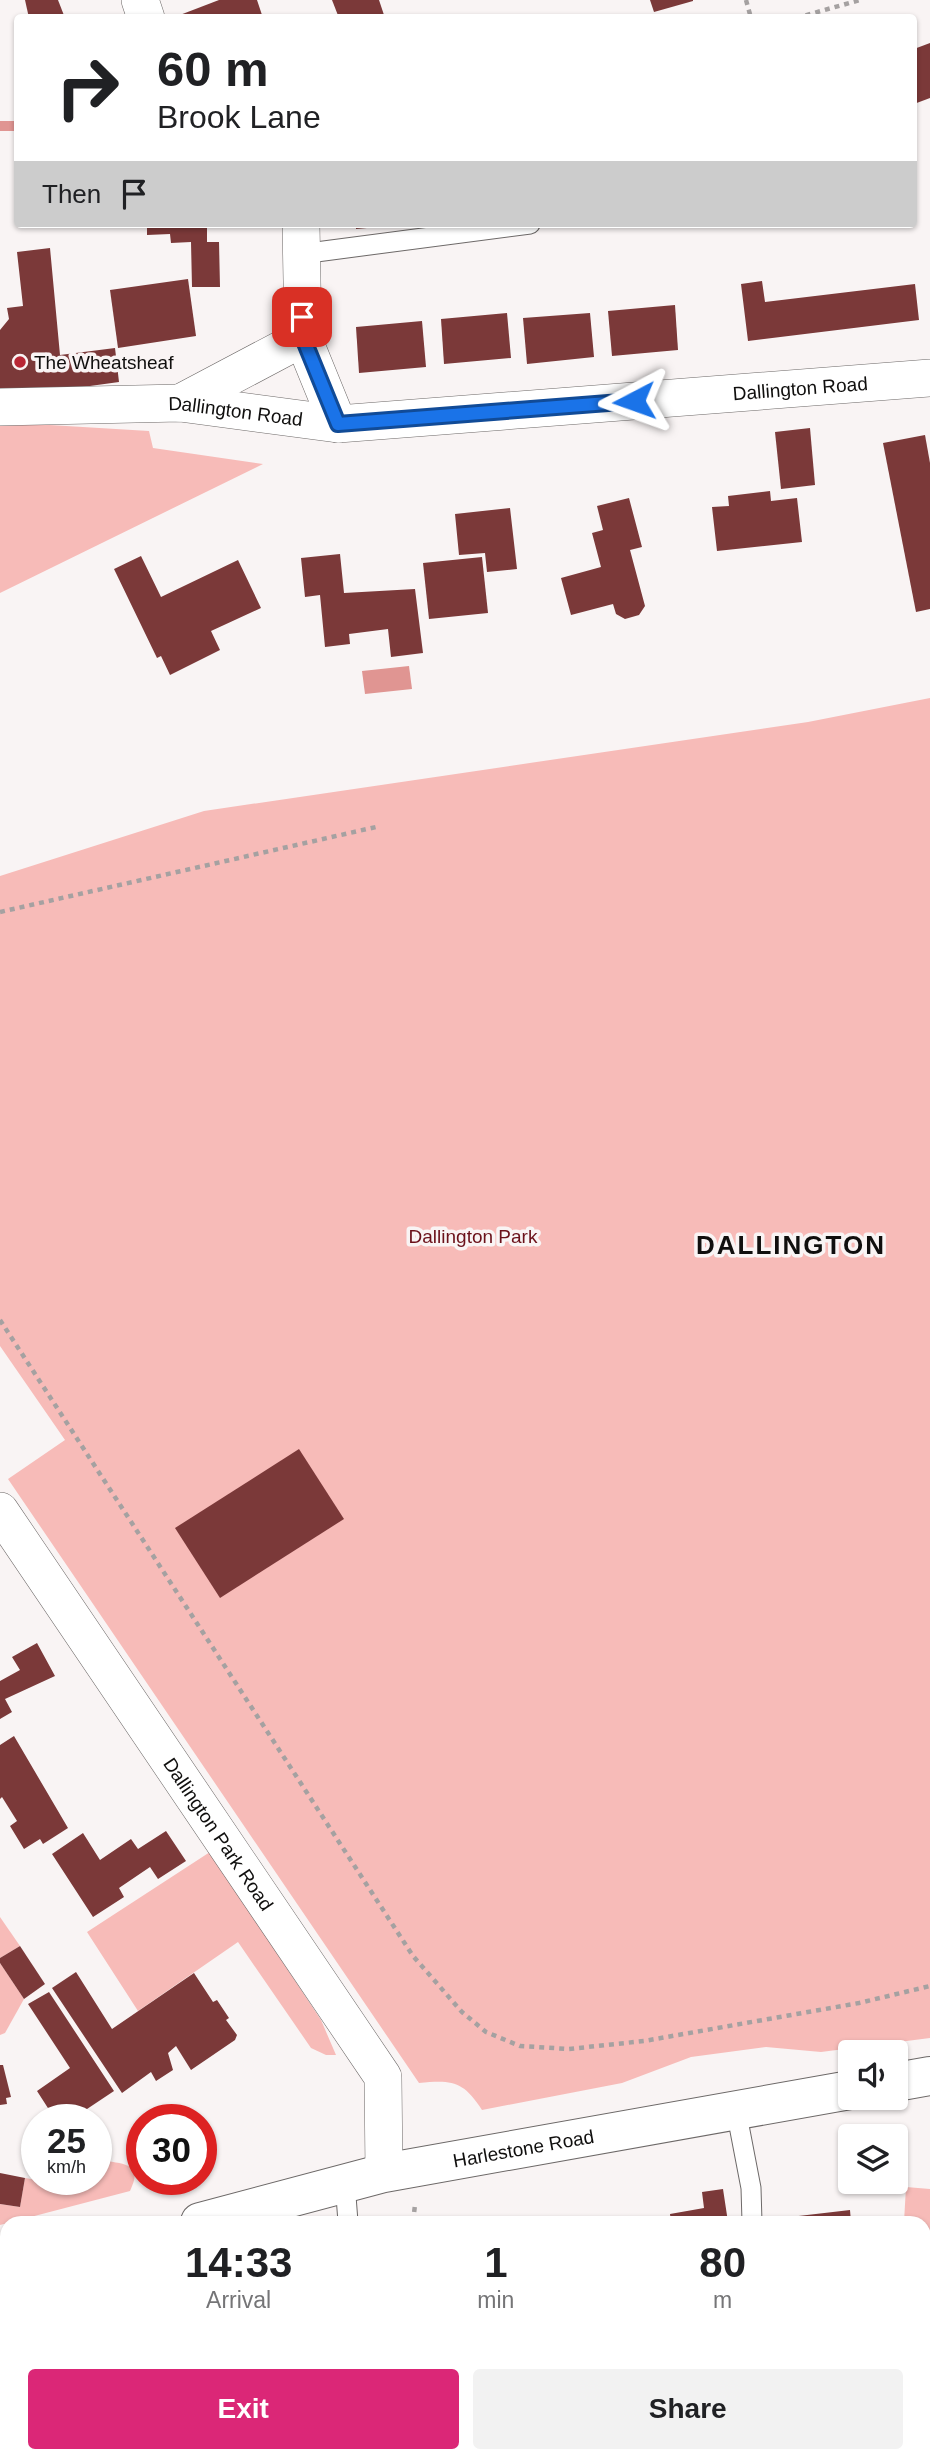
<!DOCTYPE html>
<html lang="en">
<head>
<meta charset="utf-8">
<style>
	:root { --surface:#fff; --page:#f2f2f2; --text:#202124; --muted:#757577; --accent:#db2777 }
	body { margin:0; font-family:Helvetica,sans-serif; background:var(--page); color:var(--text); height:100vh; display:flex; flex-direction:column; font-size:26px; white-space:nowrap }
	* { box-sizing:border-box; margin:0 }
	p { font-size:23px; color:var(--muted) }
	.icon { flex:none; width:38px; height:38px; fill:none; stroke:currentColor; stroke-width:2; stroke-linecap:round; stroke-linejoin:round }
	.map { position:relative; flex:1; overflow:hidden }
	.panel { position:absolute; left:0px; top:2216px; width:931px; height:247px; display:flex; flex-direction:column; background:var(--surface); border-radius:21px 21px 0 0; box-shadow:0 2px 5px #0004 }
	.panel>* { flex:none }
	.hud { position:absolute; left:14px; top:14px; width:903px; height:214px; border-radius:7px; box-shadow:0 2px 5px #0004; background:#fff; color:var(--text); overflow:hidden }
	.controls { position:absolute; left:838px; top:2040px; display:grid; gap:14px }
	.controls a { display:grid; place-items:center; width:70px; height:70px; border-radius:7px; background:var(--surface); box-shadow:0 2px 5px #0004; font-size:35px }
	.speed { position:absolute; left:21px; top:2104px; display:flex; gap:14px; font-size:35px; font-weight:700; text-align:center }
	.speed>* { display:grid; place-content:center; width:91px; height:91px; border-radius:50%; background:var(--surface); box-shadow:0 2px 5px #0004; line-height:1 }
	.speed small { font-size:18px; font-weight:400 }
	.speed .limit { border:10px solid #d22; background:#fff; color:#111 }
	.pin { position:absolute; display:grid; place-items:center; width:60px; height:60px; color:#fff; margin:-30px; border-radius:14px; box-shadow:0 4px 10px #0006 }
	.me { position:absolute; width:77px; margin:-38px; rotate:266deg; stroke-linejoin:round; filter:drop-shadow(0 0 5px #0008) }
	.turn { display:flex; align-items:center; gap:24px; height:147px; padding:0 28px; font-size:32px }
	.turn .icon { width:91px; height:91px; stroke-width:2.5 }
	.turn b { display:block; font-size:49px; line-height:60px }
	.then { display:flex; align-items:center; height:66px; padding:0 28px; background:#0003; gap:14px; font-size:26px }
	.eta { display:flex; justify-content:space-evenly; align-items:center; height:119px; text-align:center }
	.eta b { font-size:42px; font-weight:700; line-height:49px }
	.primary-button { display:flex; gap:14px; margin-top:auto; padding:14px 28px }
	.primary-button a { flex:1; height:80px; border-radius:7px; background:var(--accent); color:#fff; font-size:28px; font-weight:700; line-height:80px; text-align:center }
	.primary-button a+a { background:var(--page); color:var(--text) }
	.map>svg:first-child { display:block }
	.green { fill:#f7bbb8 }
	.water { fill:#e09592 }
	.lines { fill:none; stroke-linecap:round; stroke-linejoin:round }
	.stream { stroke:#e09592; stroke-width:10 }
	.building { fill:#7b3939 }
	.service-casing { stroke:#6d6968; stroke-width:21 }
	.minor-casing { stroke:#6d6968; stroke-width:38 }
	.primary-casing { stroke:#6d6968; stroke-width:40 }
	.path { stroke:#a5a1a1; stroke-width:4.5; stroke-dasharray:5 5; stroke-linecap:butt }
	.service { stroke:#fff; stroke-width:19 }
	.minor { stroke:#fff; stroke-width:37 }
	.primary { stroke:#fff; stroke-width:38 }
	.route-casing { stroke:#114b97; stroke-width:18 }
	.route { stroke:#1a73e8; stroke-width:12 }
	.poi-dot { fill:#b82735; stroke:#f9f4f4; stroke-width:2.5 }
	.labels { text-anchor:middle; stroke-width:7; stroke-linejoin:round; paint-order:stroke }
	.poi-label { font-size:19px; fill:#100f0e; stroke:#f9f4f4; text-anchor:start }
	.street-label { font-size:19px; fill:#100f0e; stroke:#f9f4f4 }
	.park-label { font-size:19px; fill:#6b111a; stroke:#f9f4f4 }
	.district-label { font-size:26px; font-weight:bold; letter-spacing:2px; fill:#100f0e; stroke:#f9f4f4 }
</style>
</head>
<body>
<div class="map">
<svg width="930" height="2462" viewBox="0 0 930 2462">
	<rect width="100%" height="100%" fill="#f9f4f4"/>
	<!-- green -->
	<g class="green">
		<polygon points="0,422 149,431 153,448 263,464 0,593"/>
		<path d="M930,698V2038L821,2052L766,2047L691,2057L622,2083L482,2110C463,2081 453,2080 419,2083L8,1479L65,1440L0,1346V876L204,811L808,722Z"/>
		<polygon points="210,1852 321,2020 336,2055 326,2055 311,2048 238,1942 138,2011 87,1932"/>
		<polygon points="0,1917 20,1946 0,1958"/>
		<polygon points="0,1963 24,1999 5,2033 0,2035"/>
		<path d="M108,2161C130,2165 142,2166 130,2191L0,2225V2204L20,2207L25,2178L37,2180L96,2179V2166Z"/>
		<polygon points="906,2187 930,2189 930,2462 890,2462 890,2455 924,2455 924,2222 904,2222"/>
		<polygon points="7,2397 7,2455 75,2455 75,2462 2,2462 0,2409"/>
	</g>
	<!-- water -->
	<polygon class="water" points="409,666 412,689 365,694 362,671"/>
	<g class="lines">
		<!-- stream -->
		<polyline class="stream" points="0,126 18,126"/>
	</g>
	<!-- building -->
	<g class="building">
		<polygon points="25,0 58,0 65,18 29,18"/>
		<polygon points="219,0 257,0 263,18 172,18"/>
		<polygon points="332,0 379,0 385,18 339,18"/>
		<polygon points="650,0 693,0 693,1 654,12"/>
		<polygon points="930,43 930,98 914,104 914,49"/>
		<polygon points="147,224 207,224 207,242 219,242 220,287 192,287 191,242 171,243 170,234 147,235"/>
		<polygon points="356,224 389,224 389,226 356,229"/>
		<polygon points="50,248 60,355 115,348 119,382 61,390 0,392 0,330 9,319 7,308 23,306 17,252"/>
		<polygon points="188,279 196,336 118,348 110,290"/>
		<polygon points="762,281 765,302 915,284 919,320 748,341 741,284"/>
		<polygon points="675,305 678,350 612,356 608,311"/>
		<polygon points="507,313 511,358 444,364 441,319"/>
		<polygon points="590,313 594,357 527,364 523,318"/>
		<polygon points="422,321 426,367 359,373 356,327"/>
		<polygon points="810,428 815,485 781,489 775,432"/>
		<polygon points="925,435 930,463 930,609 916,612 883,443"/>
		<polygon points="770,491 771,501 797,498 802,542 717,551 712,507 729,506 728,496"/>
		<polygon points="629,498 642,547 630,550 645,606 639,615 625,619 616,614 613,604 571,615 561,578 601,567 592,533 603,530 597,506"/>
		<polygon points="510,508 517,569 487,572 485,553 459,555 455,514"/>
		<polygon points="340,554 344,593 415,589 423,653 391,657 388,629 349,634 350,644 325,647 320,595 305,597 301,558"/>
		<polygon points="141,556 161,597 238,560 261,608 211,631 220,650 170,675 161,656 157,658 114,569"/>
		<polygon points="482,557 488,613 429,619 423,563"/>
		<polygon points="299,1449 344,1519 220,1598 175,1528"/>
		<polygon points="37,1643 55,1676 5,1699 12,1712 0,1719 0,1681 20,1670 12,1657"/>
		<polygon points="14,1736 68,1828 43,1844 40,1839 24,1849 10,1826 17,1821 2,1797 0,1799 0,1745"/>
		<polygon points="166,1831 186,1861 158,1879 150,1867 119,1888 124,1897 93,1917 52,1854 83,1833 100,1860 131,1839 138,1849"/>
		<polygon points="20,1946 45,1984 24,1999 0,1963 0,1958"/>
		<polygon points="76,1972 112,2029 194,1973 213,2002 217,2000 229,2018 226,2020 237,2035 235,2040 191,2070 176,2046 168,2053 173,2070 156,2081 151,2072 122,2093 52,1988"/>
		<polygon points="49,1992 114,2091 72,2119 55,2119 37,2091 70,2068 28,2004"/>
		<polygon points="0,2065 3,2065 11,2097 6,2098 7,2104 0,2105"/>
		<polygon points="0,2173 25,2178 20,2207 0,2204"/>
		<polygon points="723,2189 728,2222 671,2222 670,2214 704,2208 702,2192"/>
		<polygon points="850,2210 851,2222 791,2222 790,2217"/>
		<rect x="75" y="2455" width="26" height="7"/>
		<polygon points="158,2455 268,2455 269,2462 132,2462"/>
	</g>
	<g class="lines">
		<defs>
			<g id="service">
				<polyline points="301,254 530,224"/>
				<polyline points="736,2110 751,2188 752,2222"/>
				<polyline points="345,2183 348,2222"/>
			</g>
			<g id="minor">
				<polyline points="140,0 146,18"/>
				<polyline points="301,224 303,338 338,424"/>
				<polyline points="180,403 303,338"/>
				<path id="s1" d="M0,407L180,403L338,424L930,378"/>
				<path id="s2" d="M0,1511L383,2077L384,2173"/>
				<polyline points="370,2462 370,2455"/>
			</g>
			<g id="primary">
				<polyline points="896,2082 930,2076"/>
				<path id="s3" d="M200,2222L384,2173L850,2090"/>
				<polyline points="0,2297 7,2292"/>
			</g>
		</defs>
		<!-- service casing -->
		<use href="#service" class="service-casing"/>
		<!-- minor casing -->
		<use href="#minor" class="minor-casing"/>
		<!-- primary casing -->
		<use href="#primary" class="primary-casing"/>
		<!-- path -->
		<g class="path">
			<polyline points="746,0 751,18"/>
			<polyline points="796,18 860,0"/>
			<polyline points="0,912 376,827"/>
			<polyline points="0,1320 413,1956 462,2012 486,2032 520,2046 569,2049 644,2041 859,2003 930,1986"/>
			<polyline points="171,2115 172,2119"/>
			<polyline points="189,2182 190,2179"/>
			<polyline points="413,2222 415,2205"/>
			<polyline points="0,2399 7,2387"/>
		</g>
		<!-- service -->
		<use href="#service" class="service"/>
		<!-- minor -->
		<use href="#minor" class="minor"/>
		<!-- primary -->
		<use href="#primary" class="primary"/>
	</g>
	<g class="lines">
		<defs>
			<polyline id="route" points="302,317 303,338 338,424 634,401"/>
		</defs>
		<!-- route casing -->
		<use href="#route" class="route-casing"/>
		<!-- route -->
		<use href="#route" class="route"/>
	</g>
	<!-- markers -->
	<circle class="poi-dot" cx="20" cy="362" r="7"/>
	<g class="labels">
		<!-- poi labels -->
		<g class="poi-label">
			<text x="34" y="369">The Wheatsheaf</text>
		</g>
		<!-- street labels -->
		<g class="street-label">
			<text dy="7" stroke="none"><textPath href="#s1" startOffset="803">Dallington Road</textPath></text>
			<text dy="7" stroke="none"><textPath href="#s1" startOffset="236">Dallington Road</textPath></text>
			<text dy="7" stroke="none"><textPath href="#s2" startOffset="390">Dallington Park Road</textPath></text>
			<text dy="7" stroke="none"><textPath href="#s3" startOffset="332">Harlestone Road</textPath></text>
		</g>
		<!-- park labels -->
		<g class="park-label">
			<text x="473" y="1243">Dallington Park</text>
		</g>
		<!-- district labels -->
		<g class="district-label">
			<text x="791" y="1254">DALLINGTON</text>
		</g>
	</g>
</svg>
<div class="controls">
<a><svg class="icon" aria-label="sound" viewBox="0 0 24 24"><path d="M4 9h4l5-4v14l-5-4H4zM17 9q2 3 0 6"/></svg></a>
<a><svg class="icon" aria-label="layers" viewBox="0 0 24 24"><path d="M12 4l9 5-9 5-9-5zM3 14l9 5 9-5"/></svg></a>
</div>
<div class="speed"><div>25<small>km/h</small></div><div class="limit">30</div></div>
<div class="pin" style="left:302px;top:317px;background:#d93025"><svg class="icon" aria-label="arrive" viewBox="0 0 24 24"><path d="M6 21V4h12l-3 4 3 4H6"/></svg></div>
<svg class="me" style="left:634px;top:401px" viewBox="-20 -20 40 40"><path d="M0-17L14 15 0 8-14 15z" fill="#1a73e8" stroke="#fff" stroke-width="4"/></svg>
<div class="hud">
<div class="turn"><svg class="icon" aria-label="right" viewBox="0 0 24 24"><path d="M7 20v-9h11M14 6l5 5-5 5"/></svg><div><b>60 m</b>Brook Lane</div></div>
<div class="then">Then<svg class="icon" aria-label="arrive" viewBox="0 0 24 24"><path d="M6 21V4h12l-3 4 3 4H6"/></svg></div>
</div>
<section class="panel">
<div class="eta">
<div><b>14:33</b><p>Arrival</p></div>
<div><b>1</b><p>min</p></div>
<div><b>80</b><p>m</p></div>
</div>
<div class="primary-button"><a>Exit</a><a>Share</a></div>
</section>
</div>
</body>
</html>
